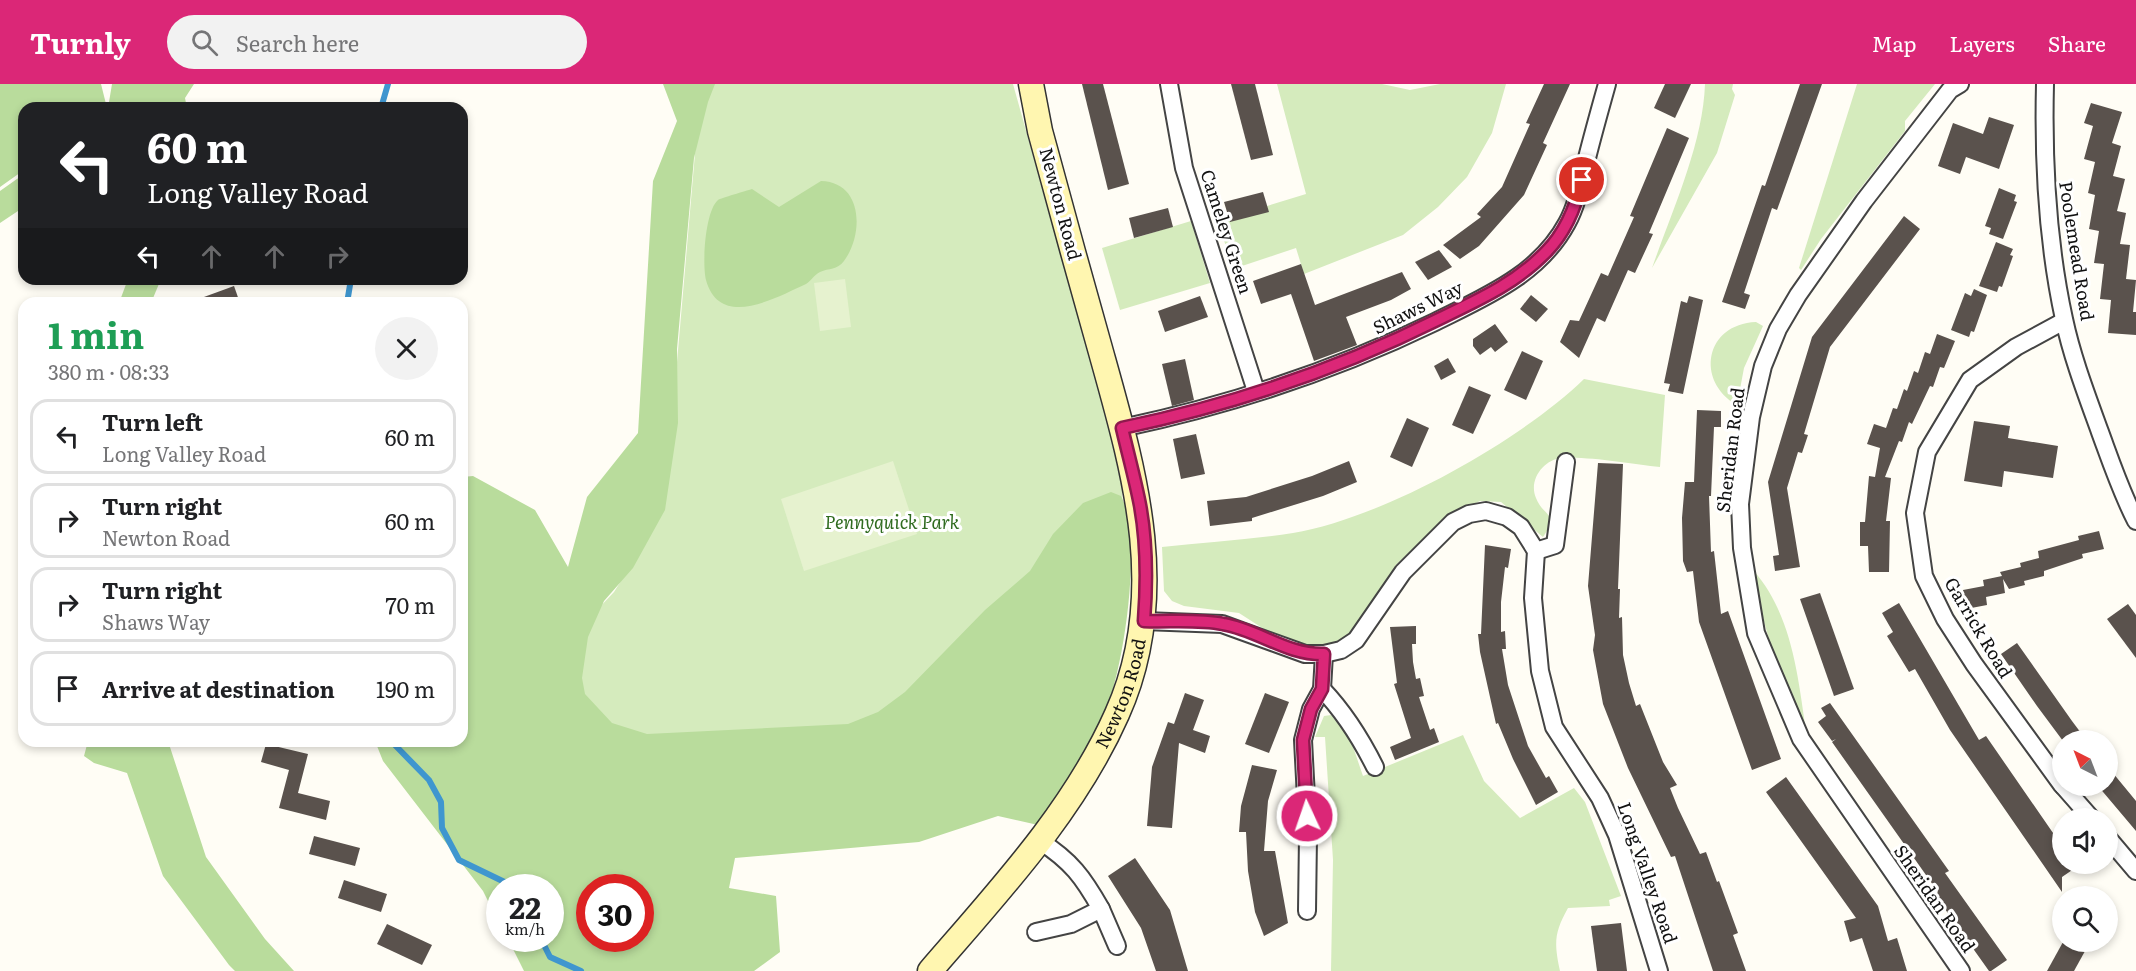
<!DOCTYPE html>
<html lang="en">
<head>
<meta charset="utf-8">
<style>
	:root { --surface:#fff; --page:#f2f2f2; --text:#202124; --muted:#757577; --line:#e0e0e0; --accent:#db2777 }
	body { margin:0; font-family:Literata,serif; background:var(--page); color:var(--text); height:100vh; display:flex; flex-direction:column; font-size:22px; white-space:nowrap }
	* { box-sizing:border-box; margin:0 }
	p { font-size:20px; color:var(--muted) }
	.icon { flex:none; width:33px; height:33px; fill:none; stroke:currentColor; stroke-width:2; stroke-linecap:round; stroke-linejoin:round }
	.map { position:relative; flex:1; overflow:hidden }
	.side { position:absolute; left:18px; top:213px; width:450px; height:450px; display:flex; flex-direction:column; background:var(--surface); border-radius:18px; box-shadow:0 3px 9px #0003 }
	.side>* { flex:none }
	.guide { position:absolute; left:18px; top:18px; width:450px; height:183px; border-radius:18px; box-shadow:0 3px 9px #0003; background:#202124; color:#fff; overflow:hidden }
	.needle { width:39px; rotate:318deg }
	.tools { position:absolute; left:2052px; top:646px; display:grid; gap:12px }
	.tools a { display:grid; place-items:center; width:66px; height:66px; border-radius:50%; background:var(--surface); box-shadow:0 3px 9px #0003; font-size:30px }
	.speed { position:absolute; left:486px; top:790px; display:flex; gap:12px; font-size:30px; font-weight:700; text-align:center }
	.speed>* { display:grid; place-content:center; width:78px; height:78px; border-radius:50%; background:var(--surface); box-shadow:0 3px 9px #0003; line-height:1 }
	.speed small { font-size:15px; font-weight:400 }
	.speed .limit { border:9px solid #d22; background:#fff; color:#111 }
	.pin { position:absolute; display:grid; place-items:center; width:51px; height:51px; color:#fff; margin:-26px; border:3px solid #fff; border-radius:50%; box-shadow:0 2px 6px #0007 }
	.me { position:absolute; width:66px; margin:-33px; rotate:357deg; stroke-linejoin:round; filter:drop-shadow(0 0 4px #0008) }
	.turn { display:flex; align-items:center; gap:21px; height:126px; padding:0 30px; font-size:27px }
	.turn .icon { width:78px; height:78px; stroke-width:2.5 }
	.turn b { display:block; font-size:42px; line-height:51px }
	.lanes { display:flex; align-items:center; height:57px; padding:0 30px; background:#0003; justify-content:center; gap:30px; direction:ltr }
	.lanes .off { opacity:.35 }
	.round { display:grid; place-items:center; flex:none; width:63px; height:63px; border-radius:32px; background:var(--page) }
	.overview { display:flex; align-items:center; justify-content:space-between; height:102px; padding:0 30px }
	h1 { font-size:36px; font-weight:700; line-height:45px; color:#1e9e55 }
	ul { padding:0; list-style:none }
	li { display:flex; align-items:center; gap:18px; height:75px; margin:0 12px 9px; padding:0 18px; border:3px solid var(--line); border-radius:18px }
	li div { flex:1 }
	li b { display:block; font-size:22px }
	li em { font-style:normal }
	header { display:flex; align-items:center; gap:36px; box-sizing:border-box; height:84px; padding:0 30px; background:var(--accent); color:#fff }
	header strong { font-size:28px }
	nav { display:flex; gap:33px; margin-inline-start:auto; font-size:21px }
	.search { width:420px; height:54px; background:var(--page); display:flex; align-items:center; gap:15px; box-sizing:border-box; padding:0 21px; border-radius:33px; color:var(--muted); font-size:22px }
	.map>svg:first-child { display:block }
	.green { fill:#d5ebbd }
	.forest { fill:#b9dc9c; fill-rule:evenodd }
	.pitch { fill:#e6f2cf }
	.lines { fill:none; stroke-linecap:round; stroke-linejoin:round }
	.stream { stroke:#3f96cf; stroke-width:6 }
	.building { fill:#5a524d }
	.street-casing { stroke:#444; stroke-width:20 }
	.secondary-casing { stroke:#333; stroke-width:27 }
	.street { stroke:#fff; stroke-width:16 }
	.secondary { stroke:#fff6b0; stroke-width:24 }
	.route-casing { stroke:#8e194d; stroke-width:15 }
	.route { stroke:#db2777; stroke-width:10 }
	.labels { text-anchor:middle; stroke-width:6; stroke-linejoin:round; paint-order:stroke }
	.street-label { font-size:18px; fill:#111; stroke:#fff }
	.park-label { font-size:18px; font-style:italic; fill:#2f6b1f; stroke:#fff }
</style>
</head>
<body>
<header>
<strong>Turnly</strong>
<div class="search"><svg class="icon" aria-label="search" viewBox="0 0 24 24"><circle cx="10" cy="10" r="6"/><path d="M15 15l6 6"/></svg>Search here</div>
<nav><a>Map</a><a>Layers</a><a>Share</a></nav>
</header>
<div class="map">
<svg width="2136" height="887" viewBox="0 0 2136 887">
	<rect width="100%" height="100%" fill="#fffdf5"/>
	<!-- green -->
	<g class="green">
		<polygon points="701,0 1013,0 1108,341 1122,404 1124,456 1080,574 674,716 578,603 580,544 614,508 636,473 669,371"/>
		<polygon points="1277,0 1382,0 1410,6 1440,0 1506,0 1492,49 1467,93 1438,123 1403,151 1304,190 1296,164 1233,185 1218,137 1306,110"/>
		<path d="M1705,0H1733L1732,5L1735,11L1717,69L1652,184C1672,127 1703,60 1705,0Z"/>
		<polygon points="1857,0 1935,0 1905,37 1905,47 1821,155 1801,186 1799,184"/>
		<polygon points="1191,137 1210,199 1120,226 1102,164"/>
		<path d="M1756,238L1763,242L1744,284L1737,321C1695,297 1705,240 1756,238Z"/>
		<path d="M1584,295L1665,311L1660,383C1633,380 1588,372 1562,374C1544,375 1528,396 1536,414C1543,433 1560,428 1543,453L1501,418L1480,417L1445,434L1396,481L1351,549L1326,564L1290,562L1239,529L1184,522L1172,517L1164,507L1162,463C1205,458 1250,456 1293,449C1383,434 1519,358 1584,295Z"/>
		<path d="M1754,487C1792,531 1798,592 1806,647C1780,590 1763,550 1754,487Z"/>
		<path d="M1331,631L1350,654L1363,692L1463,651L1484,697L1520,734L1574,704L1585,718L1621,812L1609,816L1610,822L1568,824C1554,849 1554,859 1560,887H1331L1333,776L1325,653H1315L1324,632Z"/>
	</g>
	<!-- forest -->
	<g class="forest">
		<polygon points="0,0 101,0 107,24 24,24 24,86 0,103"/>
		<polygon points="112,0 194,0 185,14 187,24 108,24"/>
		<path d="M663,0H715L708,18L694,74L677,265L678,339L665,426L633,484L604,517L588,553L582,594L585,610L612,639L647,650L848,640L878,628L905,608L985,526L1030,487L1053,450L1083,419L1111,408L1121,412C1144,455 1123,597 1100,640C1083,675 1059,708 1038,741L998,732L919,758L735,774L729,804L776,812L780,868L754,887H524L508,855H550V804H500L499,839L483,807L383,677L375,657H462V393L473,392L535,426L568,483L587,413L638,349L653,97L677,37ZM590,804H640V855H590Z"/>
		<polygon points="24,90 24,123 0,139 0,107"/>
		<path d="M821,97C863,98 864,150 844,177C837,186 829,184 820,188C814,191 811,197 806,200C775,214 720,246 706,196C702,180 705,127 718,116C721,114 746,107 752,105L779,123Z"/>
		<polygon points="128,195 161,195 151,219 119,219"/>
		<polygon points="88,657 168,657 206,773 265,855 294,887 235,887 229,881 163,792 127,689 94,679 84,672"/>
	</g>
	<!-- pitch -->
	<g class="pitch">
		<polygon points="845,195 851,243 820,247 814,199"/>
		<polygon points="893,377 917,450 804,487 781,415"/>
	</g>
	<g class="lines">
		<!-- stream -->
		<g class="stream">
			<polyline points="381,24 388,0"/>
			<polyline points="347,219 351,195"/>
			<polyline points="391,657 429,696 441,718 442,744 459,776 517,804"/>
			<polyline points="541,855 550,873 581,887"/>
		</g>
	</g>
	<!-- building -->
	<g class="building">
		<polygon points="1082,0 1103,0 1129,100 1108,106"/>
		<polygon points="1231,0 1255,0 1273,71 1251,76"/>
		<polygon points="1544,0 1570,0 1543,59 1547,61 1524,111 1479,162 1460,175 1443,161 1481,133 1477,130 1502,103 1530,40 1526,39"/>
		<polygon points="1665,0 1691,0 1675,34 1654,24"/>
		<polygon points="1800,0 1822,0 1777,126 1772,124 1744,209 1750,211 1745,225 1722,218 1762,101 1765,102"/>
		<polygon points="2091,19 2122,28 2112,59 2121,62 2113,92 2125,95 2117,127 2126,129 2120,160 2130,161 2126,195 2136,196 2133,228 2136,228 2136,251 2108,249 2111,216 2100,215 2104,180 2094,179 2099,147 2089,145 2095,111 2088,109 2095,78 2084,75 2093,42 2084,39"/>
		<polygon points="1989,33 2014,41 1999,85 1966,73 1960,90 1938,82 1953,39 1983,50"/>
		<polygon points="1667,44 1689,54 1649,149 1653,150 1635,189 1628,186 1605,238 1597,234 1579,274 1560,258 1570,236 1579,237 1601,189 1608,192 1634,133 1630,132"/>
		<polygon points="1999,104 2016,111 2014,117 2017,118 2003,155 1989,150 1991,144 1985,142"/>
		<polygon points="1263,108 1269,128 1230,138 1224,118"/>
		<polygon points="1168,124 1173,143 1134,154 1129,134"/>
		<polygon points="1904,132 1920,145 1830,263 1804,350 1808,351 1802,369 1798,368 1787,404 1800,483 1775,487 1773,472 1779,471 1768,398 1812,253"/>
		<polygon points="1996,158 2013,165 2010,171 2013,172 2002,203 1999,202 1997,208 1979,202"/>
		<polygon points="1439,166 1452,183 1428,196 1415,178"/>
		<polygon points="1301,180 1315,221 1402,188 1411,205 1391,216 1346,233 1357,261 1314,277 1291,210 1261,220 1253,197"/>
		<polygon points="234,202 240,219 193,219 193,217"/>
		<polygon points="1974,205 1987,211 1974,248 1971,247 1969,253 1951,246 1965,209 1971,212"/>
		<polygon points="1531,211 1548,225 1536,238 1520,225"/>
		<polygon points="1200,212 1208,233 1165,248 1158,227"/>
		<polygon points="1689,212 1703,216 1683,310 1668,307 1670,300 1664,299 1681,217 1687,219"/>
		<polygon points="1495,240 1508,258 1495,268 1491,263 1480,271 1473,262 1473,255"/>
		<polygon points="1937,250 1955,257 1944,284 1940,283 1933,303 1930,302 1912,340 1909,338 1902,358 1899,357 1885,393 1891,394 1886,437 1890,437 1889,488 1869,488 1868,462 1860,462 1860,438 1865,438 1869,392 1875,393 1880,364 1867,360 1874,340 1886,344 1893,324 1897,325 1904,305 1907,307 1914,287 1918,289 1925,268 1930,270"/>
		<polygon points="1522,267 1543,277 1526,316 1504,306"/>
		<polygon points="1448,274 1456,288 1441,296 1434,282"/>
		<polygon points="1185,275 1194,316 1172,322 1162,280"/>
		<polygon points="1469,302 1491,311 1473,350 1452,341"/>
		<polygon points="1697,326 1721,327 1721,343 1714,343 1711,412 1709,412 1711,468 1714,467 1721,530 1728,527 1781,675 1752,686 1699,538 1693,487 1687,488 1683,477 1682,434 1685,398 1694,398"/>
		<polygon points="1407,334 1429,344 1412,383 1390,373"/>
		<polygon points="1974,337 2010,342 2008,354 2058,362 2053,394 2004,387 2002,403 1964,397"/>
		<polygon points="1196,350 1205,390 1181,395 1173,355"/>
		<polygon points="1349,377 1357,398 1323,412 1252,434 1252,437 1210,442 1207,417 1246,413 1312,392"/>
		<polygon points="1598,379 1623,380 1618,505 1620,505 1619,534 1622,533 1623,571 1629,599 1636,622 1640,620 1663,678 1677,701 1670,704 1678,724 1700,770 1706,768 1717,798 1719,797 1738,849 1733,851 1746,887 1713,887 1675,772 1671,773 1628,684 1603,620 1593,566 1595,551 1588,502"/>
		<polygon points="2099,447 2104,465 2082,470 2083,474 2044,487 2044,492 2024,497 2025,501 2009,505 2003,495 2005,509 1986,513 1987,521 1966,525 1963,506 1984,502 1983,496 2002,492 2000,488 2021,483 2020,479 2039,474 2038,467 2079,456 2078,452"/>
		<polygon points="1485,461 1511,465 1508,484 1505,483 1501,518 1501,548 1505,547 1506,565 1502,565 1508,601 1528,662 1546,694 1549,692 1558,708 1536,721 1513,675 1498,639 1496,640 1480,568 1478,550 1481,550"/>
		<polygon points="1820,509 1854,605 1834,612 1800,515"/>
		<polygon points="1899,519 1979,656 1986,652 2062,762 2062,780 2081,780 2062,793 2062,808 1950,646 1915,585 1909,588 1887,552 1893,548 1882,529"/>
		<polygon points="2128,520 2136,531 2136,574 2107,535"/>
		<polygon points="1416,542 1416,560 1412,560 1413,578 1416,595 1420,594 1424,612 1419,613 1430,646 1434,644 1439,658 1395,676 1390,663 1411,654 1394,600 1397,599 1390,543"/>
		<polygon points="2017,559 2072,637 2087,657 2063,657 2037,622 2001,570"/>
		<polygon points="1185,609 1204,616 1193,646 1210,652 1205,669 1179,659 1172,744 1147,742 1152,683 1168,638 1174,640"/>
		<polygon points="1265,609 1289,618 1269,669 1245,660"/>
		<polygon points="1830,619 1949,787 1945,789 2007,876 1991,887 1989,887 1935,811 1938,808 1832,658 1836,655 1832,657 1818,638 1826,632 1821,624"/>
		<polygon points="266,660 308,670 298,709 330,717 326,736 279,724 289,686 261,678"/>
		<polygon points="1252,681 1277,686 1268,717 1264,767 1275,767 1288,839 1264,852 1255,828 1248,787 1246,748 1239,748 1241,722"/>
		<polygon points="2108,683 2136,717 2136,747 2098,702 2108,702"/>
		<polygon points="1786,693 1878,822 1888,857 1897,854 1907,887 1873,887 1862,854 1850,858 1844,837 1856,834 1766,708"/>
		<polygon points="314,752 360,764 355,782 309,770"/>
		<polygon points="1135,774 1170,826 1188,887 1156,887 1141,844 1108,792"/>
		<polygon points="344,796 387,810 381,828 338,814"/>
		<polygon points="1621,839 1627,887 1597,887 1591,842"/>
		<polygon points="387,840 432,861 422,881 377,860"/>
		<polygon points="2063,858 2090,858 2074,887 2047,887"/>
	</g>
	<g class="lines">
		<defs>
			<g id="street">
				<polyline points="1169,0 1184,84 1256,307"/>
				<polyline points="1960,0 1950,6 1864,117 1798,211 1778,245 1763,282 1751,333 1740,420 1742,464 1756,549 1801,655 1961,887"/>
				<path d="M2045,0C2043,79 2047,157 2064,235C2072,273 2087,312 2100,348C2111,378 2121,408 2136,437"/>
				<path d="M1122,344C1230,321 1336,286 1435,238C1485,213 1539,191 1567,139C1578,119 1581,97 1587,74C1593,50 1600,25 1607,0"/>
				<polyline points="1536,467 1555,461 1566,378"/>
				<polyline points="1144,537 1222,540 1305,570 1324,570 1341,566 1356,556 1403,488 1453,438 1469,430 1486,427 1507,433 1521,443 1536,467 1533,514 1540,587 1554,643 1600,714 1617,751 1659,887"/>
				<path d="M1322,605C1345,629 1360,653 1375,683"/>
				<polyline points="2062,701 1974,580 1945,535 1924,492 1915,429 1927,368 1970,296 2016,263 2064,237"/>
				<polyline points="2063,702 2092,735"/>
				<polyline points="2108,754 2136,787"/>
				<polyline points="1101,825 1117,862"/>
				<polyline points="1307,827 1308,752 1303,656 1311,625 1322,605 1324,570"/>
				<path d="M1036,848L1071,840L1101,825C1083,793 1071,777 1040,757"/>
			</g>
			<g id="secondary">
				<path id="s1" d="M930,887C999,807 1074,727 1117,630C1172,508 1133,383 1099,261C1079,190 1059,118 1040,47L1031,0"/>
			</g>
		</defs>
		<!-- street casing -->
		<use href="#street" class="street-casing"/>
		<!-- secondary casing -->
		<use href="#secondary" class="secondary-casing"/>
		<!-- street -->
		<use href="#street" class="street"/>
		<!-- secondary -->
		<use href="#secondary" class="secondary"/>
	</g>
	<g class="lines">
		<defs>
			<path id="route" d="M1307,732L1303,656L1311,625L1322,605L1324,570C1286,571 1259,546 1223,540C1198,535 1170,538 1144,537C1147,498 1147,459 1140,421C1135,395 1128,370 1122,344C1232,321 1339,285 1439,235C1478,216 1515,200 1546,168C1565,149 1576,122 1582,96"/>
		</defs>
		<!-- route casing -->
		<use href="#route" class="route-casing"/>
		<!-- route -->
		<use href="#route" class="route"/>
	</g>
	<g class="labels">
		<!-- street labels -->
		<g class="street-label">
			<text transform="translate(1060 120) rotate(75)" y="6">Newton Road</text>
			<text transform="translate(1226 148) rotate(72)" y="6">Cameley Green</text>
			<text transform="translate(2076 167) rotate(81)" y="6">Poolemead Road</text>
			<text transform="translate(1418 224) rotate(-26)" y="6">Shaws Way</text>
			<text transform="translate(1731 366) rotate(-83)" y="6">Sheridan Road</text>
			<text transform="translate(1978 544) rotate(59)" y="6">Garrick Road</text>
			<text dy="6" stroke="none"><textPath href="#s1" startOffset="340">Newton Road</textPath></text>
			<text transform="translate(1647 789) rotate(71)" y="6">Long Valley Road</text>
			<text transform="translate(1934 815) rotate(55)" y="6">Sheridan Road</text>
		</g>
		<!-- park labels -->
		<g class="park-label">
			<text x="892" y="445">Pennyquick Park</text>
		</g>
	</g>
</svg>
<div class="tools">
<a><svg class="needle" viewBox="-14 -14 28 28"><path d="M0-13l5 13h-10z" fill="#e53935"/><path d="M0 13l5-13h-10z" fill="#757577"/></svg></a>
<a><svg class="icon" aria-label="sound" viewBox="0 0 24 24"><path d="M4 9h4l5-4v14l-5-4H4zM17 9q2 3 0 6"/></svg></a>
<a><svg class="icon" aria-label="search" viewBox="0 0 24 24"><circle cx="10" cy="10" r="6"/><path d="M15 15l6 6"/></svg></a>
</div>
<div class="speed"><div>22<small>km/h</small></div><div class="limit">30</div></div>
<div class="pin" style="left:1582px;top:96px;background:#d93025"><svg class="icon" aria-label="arrive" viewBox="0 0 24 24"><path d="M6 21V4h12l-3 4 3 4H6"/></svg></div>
<svg class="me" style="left:1307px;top:732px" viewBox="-20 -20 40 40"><circle r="17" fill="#db2777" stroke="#fff" stroke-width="3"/><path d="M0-11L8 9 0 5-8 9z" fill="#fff"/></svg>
<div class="guide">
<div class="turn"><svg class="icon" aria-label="left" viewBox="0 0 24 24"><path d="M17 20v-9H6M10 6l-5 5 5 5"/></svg><div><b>60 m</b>Long Valley Road</div></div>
<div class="lanes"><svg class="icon" aria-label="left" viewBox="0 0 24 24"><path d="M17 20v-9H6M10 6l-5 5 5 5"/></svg><svg class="icon off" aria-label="ahead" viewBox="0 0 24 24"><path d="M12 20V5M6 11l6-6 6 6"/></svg><svg class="icon off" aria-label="ahead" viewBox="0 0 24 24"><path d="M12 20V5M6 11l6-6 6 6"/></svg><svg class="icon off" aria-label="right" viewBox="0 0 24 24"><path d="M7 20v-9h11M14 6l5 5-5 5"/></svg></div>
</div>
<section class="side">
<div class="overview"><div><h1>1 min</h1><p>380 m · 08:33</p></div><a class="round"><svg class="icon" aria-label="close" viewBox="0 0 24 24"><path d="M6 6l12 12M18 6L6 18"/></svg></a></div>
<ul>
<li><svg class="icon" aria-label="left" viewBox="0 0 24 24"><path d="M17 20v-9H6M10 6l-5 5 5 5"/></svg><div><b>Turn left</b><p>Long Valley Road</p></div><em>60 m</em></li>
<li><svg class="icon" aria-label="right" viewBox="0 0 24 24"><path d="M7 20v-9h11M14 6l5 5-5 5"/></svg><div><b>Turn right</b><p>Newton Road</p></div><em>60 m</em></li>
<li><svg class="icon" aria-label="right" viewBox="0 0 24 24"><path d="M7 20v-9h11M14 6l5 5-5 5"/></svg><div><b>Turn right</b><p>Shaws Way</p></div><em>70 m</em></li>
<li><svg class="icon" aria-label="arrive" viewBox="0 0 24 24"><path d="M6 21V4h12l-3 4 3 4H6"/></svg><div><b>Arrive at destination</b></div><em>190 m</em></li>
</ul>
</section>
</div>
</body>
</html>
